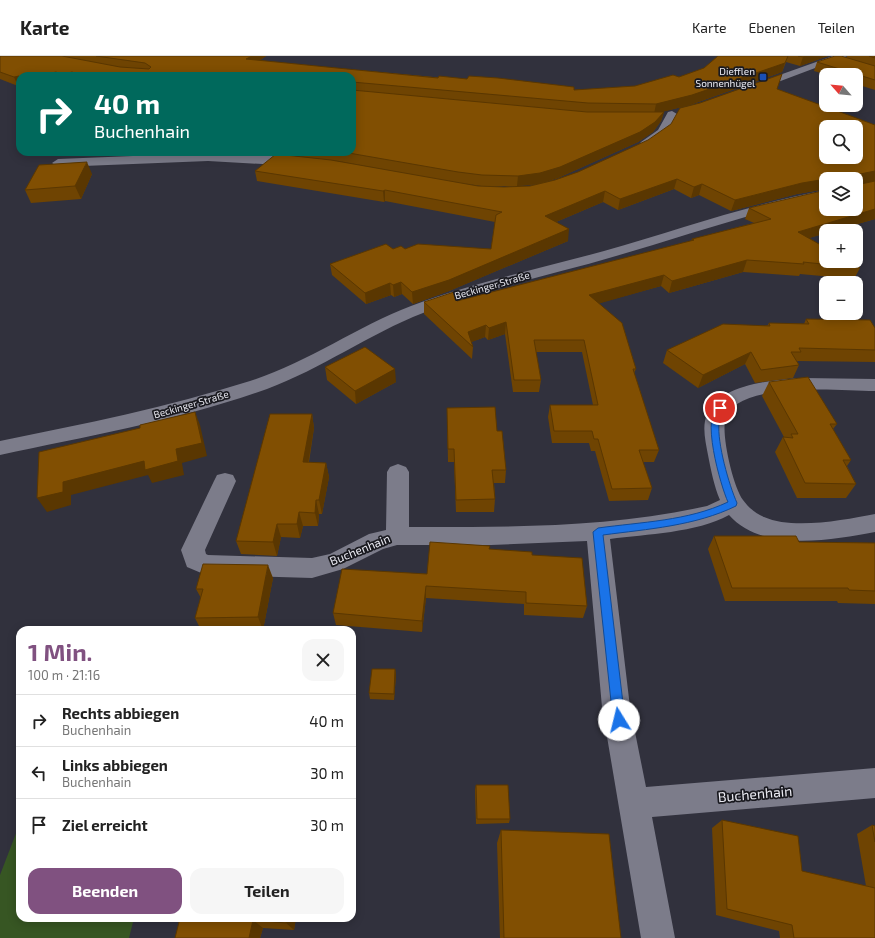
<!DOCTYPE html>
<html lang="de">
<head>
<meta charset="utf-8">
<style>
	:root { --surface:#fff; --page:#f6f6f6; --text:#222; --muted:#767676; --line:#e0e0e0; --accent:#805180 }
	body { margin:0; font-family:"Exo 2",sans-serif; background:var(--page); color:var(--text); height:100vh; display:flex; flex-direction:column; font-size:15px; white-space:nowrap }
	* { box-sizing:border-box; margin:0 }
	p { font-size:13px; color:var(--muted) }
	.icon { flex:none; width:22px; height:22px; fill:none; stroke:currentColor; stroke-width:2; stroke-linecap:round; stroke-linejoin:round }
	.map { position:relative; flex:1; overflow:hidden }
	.drawer { position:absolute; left:16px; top:570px; width:340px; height:296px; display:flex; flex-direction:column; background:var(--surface); border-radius:12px; box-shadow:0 2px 10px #0003 }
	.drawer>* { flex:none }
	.guide { position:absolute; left:16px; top:16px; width:340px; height:84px; border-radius:12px; box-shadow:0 2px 10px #0003; background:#00695c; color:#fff; overflow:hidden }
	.needle { width:26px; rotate:297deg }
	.tools { position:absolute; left:819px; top:12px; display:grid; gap:8px }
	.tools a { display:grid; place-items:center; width:44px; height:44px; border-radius:8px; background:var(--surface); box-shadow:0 2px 10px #0003; font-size:20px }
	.pin { position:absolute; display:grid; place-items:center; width:34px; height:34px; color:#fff; margin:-17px; border:2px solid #fff; border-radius:50%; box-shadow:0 1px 4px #0007 }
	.me { position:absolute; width:44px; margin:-22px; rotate:351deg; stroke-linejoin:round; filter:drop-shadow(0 0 3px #0008) }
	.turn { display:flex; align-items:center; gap:14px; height:84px; padding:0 12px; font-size:18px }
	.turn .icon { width:52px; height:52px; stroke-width:2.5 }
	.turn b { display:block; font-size:28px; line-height:34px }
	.round { display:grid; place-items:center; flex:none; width:42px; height:42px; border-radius:12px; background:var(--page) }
	.head { display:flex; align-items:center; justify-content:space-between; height:68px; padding:0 12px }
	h1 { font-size:24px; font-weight:700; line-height:30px; color:var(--accent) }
	.action { display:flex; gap:8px; margin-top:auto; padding:8px 12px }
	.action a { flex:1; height:46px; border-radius:12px; background:var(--accent); color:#fff; font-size:16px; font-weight:700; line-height:46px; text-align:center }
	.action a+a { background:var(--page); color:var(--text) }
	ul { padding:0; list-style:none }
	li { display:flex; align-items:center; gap:12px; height:52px; padding:0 12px; border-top:1px solid var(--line) }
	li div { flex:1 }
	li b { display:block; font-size:15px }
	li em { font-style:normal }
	header { display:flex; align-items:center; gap:24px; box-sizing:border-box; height:56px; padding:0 20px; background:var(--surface); border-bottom:1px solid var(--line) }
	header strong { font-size:19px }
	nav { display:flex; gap:22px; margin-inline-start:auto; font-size:14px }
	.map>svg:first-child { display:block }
	.green { fill:#375623 }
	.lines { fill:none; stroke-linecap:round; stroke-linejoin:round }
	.minor { fill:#7c7c8a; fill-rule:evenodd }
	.wall { fill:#6f4402; fill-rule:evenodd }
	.shaded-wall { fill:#5a3701 }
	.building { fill:#814f02; stroke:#5a3701; fill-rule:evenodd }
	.route { fill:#1a73e8; stroke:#114b97 }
	.transit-dot { fill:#1a4fb4; stroke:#19191f; stroke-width:1.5 }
	.labels { text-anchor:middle; stroke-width:3.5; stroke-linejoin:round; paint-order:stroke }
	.far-poi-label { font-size:10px; fill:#eaeaf2; stroke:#19191f; text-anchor:end }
	.far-street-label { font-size:10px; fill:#eaeaf2; stroke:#19191f }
	.street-label { font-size:12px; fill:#eaeaf2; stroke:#19191f }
	.near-street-label { font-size:14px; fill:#eaeaf2; stroke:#19191f }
</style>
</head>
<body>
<header>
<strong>Karte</strong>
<nav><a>Karte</a><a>Ebenen</a><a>Teilen</a></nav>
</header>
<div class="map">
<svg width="875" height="882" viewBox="0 0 875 882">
	<rect width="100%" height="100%" fill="#31313d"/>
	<!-- green -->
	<polygon class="green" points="20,767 20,862 134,862 129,882 0,882 0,819"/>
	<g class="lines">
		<!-- minor -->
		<g class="minor">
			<polygon points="833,0 847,0 757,34 753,35 748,32 749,30"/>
			<path d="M672,55L677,58C673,72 658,96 641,92L639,89L641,86L658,74L668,56Z"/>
			<path d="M208,97C222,97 298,98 304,106L298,110L208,105L58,111L52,107L58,103Z"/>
			<path d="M826,134V142C754,155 686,180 616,200C552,219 486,232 423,257C369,278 321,313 267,333C181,364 89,380 0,399V385C84,368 168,351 250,325C307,307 356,271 411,250C474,226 539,213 604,195C678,174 750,148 826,134Z"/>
			<path d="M803,322L875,323V335C837,334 770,328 737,348C731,352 726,357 725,365C722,382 733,430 743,444C748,451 756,458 764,461C793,474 844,464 875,458V476C832,484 762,497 729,459C696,477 647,478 610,483L630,651L646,731L875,712V742L652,761L675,882H641L602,651L587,485L491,489H397L383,493L343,513L312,522L206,519L187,511L181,494L214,425L217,419L225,417L233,419L236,425L205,494L206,498L208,499L312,502L330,498L369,478L386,474L387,416L390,411L398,408L406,411L409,416V471C508,471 609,472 707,450L720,444C714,430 711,414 708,399C706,388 703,376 705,365C712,328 773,324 803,322Z"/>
		</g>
	</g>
	<!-- wall -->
	<g class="wall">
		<path d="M0,0H266L259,5L574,34L635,30L679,21L704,12L718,0H828L800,10L786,6L782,16L690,49L661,56H664L661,65L653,76L638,86L558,122L539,128L517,130H530L555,124L578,116L777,33L875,69V125L861,128L875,125V163L809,182L860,212L854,223L800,218L799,220L743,216L669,237L661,230L599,247L636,313L634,317L659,394L654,406H643L652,432L648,444L609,445L595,395H591L589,387H552L548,361L550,349H593L582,296H536L541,324L539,336H513L505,278L488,284L485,281L471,286L473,291L472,303L424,258V246L457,245L691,185L692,183L754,167L745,163L749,152L826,153L856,123H826V133L797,138L731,155L699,139L691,142L674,133L618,154L603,146L556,166L568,185L449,235L413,248L402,238L394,241L391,239L366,248L332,219L330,208L393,193H491L495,166L385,145L384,146L257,125L255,115L327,104L289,99V96H352V20H20V30H18L0,23ZM332,104L342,106L432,122ZM461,127L481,130H517L504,131L478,130Z"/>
		<polygon points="847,0 875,0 875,34 856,28 856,19 828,19 814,15 817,6 847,2"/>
		<polygon points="92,118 81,143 31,147 25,134"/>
		<polygon points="806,263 875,272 875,306 797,305 799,309 793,322 755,327 745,308 698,332 663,307 667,294 768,269 769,267 804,268"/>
		<polygon points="325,311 396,326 356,348 327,324"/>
		<polygon points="769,326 837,368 833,373 851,404 847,410 856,428 846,442 797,442 775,396 783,381 784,381 762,340"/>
		<polygon points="447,352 497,375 506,414 505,427 494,427 495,443 494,456 456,456 454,406 448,406"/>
		<polygon points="312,358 314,372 309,406 326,407 329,421 322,458 319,458 318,470 303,470 300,482 281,481 277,500 241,498 236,485"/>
		<polygon points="714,480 799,486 875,487 875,548 838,547 837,545 725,545 708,493"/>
		<polygon points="489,493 532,499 587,550 583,562 524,559 524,548 426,542 422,576 336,569 333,557 427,518"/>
		<polygon points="273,522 263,574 201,574 195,562 201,542 196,533"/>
		<polygon points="395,613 396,619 394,644 370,643 369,637"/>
		<polygon points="476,729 510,763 509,767 476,768 475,734"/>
		<polygon points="722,764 802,815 866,830 857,778 872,769 875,770 875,882 780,882 779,875 716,859 712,772"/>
		<polygon points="501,774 621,882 500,882 497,787"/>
		<polygon points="180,862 296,862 294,874 263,872 260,882 175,882"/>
	</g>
	<!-- shaded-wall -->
	<g class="shaded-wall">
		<polygon points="252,0 266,0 248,12 246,3"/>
		<polygon points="807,0 828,0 800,10 803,1"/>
		<polygon points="785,7 782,16 690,49 654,58 656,48"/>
		<polygon points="56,16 58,20 45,20 44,19"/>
		<polygon points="72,16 73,20 63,20 62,19"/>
		<polygon points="40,17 41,20 29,20"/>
		<polygon points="19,20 20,23 20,30 18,30 14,21"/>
		<polygon points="664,56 661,65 653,76 638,86 558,122 539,128 517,130 518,120"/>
		<polygon points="87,106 92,118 81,143 75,130"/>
		<polygon points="875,115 875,125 856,129 860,118"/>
		<polygon points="677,123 674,133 618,154 620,143"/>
		<polygon points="826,123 826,133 797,138 731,155 735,144 802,127"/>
		<polygon points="702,128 699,139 691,142 694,131"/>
		<polygon points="385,134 385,145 384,146 383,135"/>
		<polygon points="605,135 603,146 544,171 545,160"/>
		<polygon points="875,153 875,163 833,175 826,175 826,177 793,187 798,176"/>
		<polygon points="569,173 568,185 449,235 413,248 412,236"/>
		<polygon points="747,204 743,216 669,237 672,225"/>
		<polygon points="664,219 661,230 587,251 589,239"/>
		<polygon points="401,226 402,238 394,241 393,229"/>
		<polygon points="390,227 391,239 366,248 365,237"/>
		<polygon points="506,266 505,278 488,284 489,272"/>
		<polygon points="486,269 485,281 469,287 468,276"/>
		<polygon points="751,296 745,308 698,332 703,319"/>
		<polygon points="395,313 396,326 356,348 355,335"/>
		<polygon points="195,356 200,369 207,400 182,407 184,419 152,427 148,419 71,439 71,449 47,456 37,442 63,426"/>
		<polygon points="312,358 314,372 306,420 303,406"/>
		<polygon points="326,407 329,421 322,458 319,444"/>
		<polygon points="316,444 319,458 318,470 315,457"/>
		<polygon points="299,456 303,470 300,482 297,468"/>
		<polygon points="277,468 281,481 277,500 273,486"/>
		<polygon points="268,509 273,522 263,574 258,561"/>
		<polygon points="426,530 426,542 422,576 422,565"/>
		<polygon points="395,613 396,619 394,644 394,638"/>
		<polygon points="287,862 296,862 294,874 286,867"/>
		<polygon points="253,864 263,872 260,882 249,882"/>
	</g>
	<!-- building -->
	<g class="building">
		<polygon points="0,0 62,0 120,11 149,13 151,11 145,7 96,0 252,0 246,3 438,22 439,20 467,23 469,20 498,22 574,31 574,34 635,30 673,19 679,21 704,12 718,0 788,0 785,7 692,39 656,48 588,47 352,26 352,20 82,20 72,16 62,19 56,16 44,19 40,17 29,20 20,20 20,21 19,20 14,21 0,16"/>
		<polygon points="798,0 807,0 803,1"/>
		<polygon points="835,0 841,0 875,10 875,24 817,6"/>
		<polygon points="869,0 875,0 875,2"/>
		<path d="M782,18L777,33L851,60L875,69V115L860,118V126L861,128L875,125V153L798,176L826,192V205H848L860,212L803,206L804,208L747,204L672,225L664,219L589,239L622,267L636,313H633L659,394H639L652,432L612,433L598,383H594L592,375H554L550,349H598L584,284H534L541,324H514L506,266L489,272L486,269L468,276L473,291L424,246L454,236L457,245L694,184L692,183L771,163L749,152L826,134V153H856V123H832V122L802,127L735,144L702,128L694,131L677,123L620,143L605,135L545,160L569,173L449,224L412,236L401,226L393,229L390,227L365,237L330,208L386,188L393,193L401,190L405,193L418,188L491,193L496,159L502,156L385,134L383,135L255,115L276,98L331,104L478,130L504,131L530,130L555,124L578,116L648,84L671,68L680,52L700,47ZM826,71H856V101H826Z"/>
		<polygon points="352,34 587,56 664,56 655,66 640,76 560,111 540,117 518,120 482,119 458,116 343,96 352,96"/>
		<polygon points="87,106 75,130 25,134 39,109"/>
		<polygon points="806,263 870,264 875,272 875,294 799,292 801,296 791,296 799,309 761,314 751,296 703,319 667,294 723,268 770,270 769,267 809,268"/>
		<polygon points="365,291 395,313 355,335 325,311"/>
		<polygon points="808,321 837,368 830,368 851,404 843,404 856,428 805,427 783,381 793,382 791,378 798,378 769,326"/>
		<polygon points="495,351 497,375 502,375 506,414 492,414 495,443 456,444 454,393 448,393 447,352"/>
		<polygon points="195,356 202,387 176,393 178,405 145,414 144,405 63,426 63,436 37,442 39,396 140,372 140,369"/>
		<polygon points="270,358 312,358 303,406 326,407 319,444 316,444 315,457 299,456 297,468 277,468 273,486 236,485"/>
		<polygon points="714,480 796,480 799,486 875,487 875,535 849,534 848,532 732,532"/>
		<polygon points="430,486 490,490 489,493 532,496 532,499 582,502 587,550 526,547 526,536 426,530 422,565 333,557 342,513 427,518"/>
		<polygon points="203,508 268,509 258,561 195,562 203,533 196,533"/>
		<polygon points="372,613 395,613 394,638 369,637"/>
		<polygon points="476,729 508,729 510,763 477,763"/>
		<polygon points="722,764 798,780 802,815 875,832 875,882 794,882 792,869 727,853"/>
		<polygon points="872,769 875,770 875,786"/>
		<polygon points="501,774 609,778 621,882 504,882"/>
		<polygon points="180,862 287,862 286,867 253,864 249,882 175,882"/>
	</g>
	<!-- route -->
	<path class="route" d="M720,349L724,352C722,357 719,362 719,367C717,387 729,429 737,447L736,450C695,470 648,473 603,479L625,664L623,668L619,670L615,668L613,664L593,476L598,472C641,466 688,465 728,446C721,431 699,356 720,349Z"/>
	<!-- markers -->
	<rect class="transit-dot" x="759" y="17" width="8" height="8" rx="2"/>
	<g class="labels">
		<!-- far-poi labels -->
		<g class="far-poi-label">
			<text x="755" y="19">Diefflen<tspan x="755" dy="12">Sonnenhügel</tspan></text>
		</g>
		<!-- far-street labels -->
		<g class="far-street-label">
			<text transform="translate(492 229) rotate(-16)" y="4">Beckinger Straße</text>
			<text transform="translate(191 348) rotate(-16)" y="4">Beckinger Straße</text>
		</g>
		<!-- street labels -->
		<g class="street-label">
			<text transform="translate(360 494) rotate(-22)" y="4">Buchenhain</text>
		</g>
		<!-- near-street labels -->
		<g class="near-street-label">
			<text transform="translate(755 738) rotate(-5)" y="5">Buchenhain</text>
		</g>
	</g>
</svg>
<div class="tools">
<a><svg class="needle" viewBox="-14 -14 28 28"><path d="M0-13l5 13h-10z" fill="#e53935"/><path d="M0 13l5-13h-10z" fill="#767676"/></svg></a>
<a><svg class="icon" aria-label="search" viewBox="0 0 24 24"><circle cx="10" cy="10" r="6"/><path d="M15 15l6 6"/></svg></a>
<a><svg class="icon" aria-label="layers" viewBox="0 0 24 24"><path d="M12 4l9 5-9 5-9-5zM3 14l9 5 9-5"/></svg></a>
<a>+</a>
<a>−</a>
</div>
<div class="pin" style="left:720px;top:352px;background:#d93025"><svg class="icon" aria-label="arrive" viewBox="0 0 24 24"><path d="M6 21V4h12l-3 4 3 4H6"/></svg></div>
<svg class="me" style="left:619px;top:664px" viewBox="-20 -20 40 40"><circle r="19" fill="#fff"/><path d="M0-13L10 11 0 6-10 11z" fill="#1a73e8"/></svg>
<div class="guide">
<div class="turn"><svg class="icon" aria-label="right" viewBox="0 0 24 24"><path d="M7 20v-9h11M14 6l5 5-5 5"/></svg><div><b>40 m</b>Buchenhain</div></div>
</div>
<section class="drawer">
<div class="head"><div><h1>1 Min.</h1><p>100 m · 21:16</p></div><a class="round"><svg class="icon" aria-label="close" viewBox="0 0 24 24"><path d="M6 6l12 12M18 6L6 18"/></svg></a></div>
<ul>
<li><svg class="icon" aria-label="right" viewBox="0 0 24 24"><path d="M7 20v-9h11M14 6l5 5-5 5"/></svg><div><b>Rechts abbiegen</b><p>Buchenhain</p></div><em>40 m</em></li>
<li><svg class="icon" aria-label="left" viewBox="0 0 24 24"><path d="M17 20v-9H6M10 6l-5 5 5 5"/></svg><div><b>Links abbiegen</b><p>Buchenhain</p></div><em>30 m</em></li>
<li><svg class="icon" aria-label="arrive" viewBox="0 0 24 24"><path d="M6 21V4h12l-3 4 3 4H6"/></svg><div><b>Ziel erreicht</b></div><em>30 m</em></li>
</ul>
<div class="action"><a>Beenden</a><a>Teilen</a></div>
</section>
</div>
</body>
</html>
